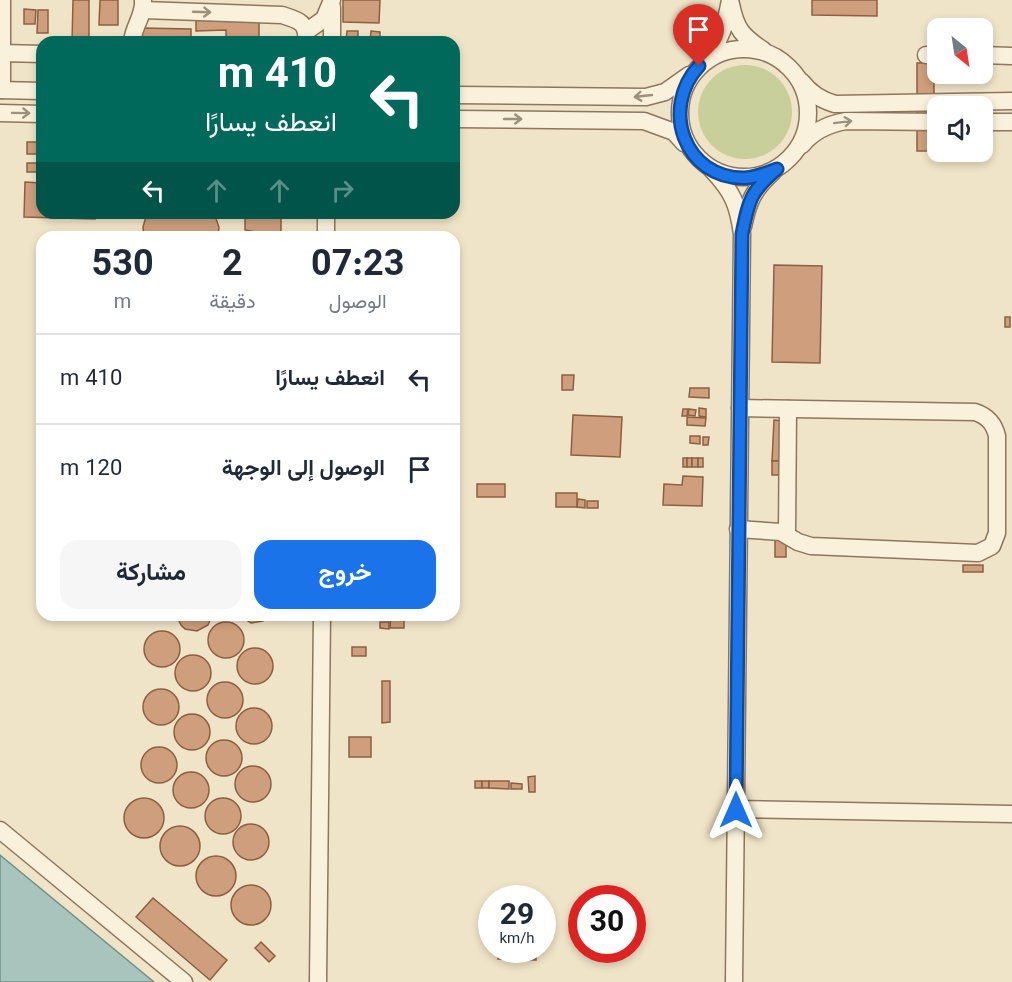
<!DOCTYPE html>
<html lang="ar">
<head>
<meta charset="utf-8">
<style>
	:root { --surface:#fff; --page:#f6f6f7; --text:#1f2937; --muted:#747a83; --line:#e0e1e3; --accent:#1a73e8 }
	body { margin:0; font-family:Georgia,Vazirmatn,serif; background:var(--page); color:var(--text); direction:rtl; height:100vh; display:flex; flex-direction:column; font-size:22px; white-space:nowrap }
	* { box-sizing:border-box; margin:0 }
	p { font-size:20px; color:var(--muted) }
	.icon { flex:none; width:33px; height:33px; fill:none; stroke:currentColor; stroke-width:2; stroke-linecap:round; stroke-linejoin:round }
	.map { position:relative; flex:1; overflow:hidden; direction:ltr }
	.side { position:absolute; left:36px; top:231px; width:424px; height:390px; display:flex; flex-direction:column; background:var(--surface); border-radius:18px; box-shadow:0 3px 9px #0003; direction:rtl }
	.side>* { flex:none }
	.top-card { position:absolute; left:36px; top:36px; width:424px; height:183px; border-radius:18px; box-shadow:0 3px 9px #0003; direction:rtl; background:#00695c; color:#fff; overflow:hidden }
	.needle { width:39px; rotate:150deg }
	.tools { position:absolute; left:927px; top:18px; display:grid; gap:12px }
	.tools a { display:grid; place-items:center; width:66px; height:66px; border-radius:12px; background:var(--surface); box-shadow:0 3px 9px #0003; font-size:30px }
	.speed { position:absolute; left:478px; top:885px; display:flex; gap:12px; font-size:30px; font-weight:700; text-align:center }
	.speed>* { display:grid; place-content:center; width:78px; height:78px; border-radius:50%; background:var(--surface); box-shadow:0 3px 9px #0003; line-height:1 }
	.speed small { font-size:15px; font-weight:400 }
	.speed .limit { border:9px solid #d22; background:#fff; color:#111 }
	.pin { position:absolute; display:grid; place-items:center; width:51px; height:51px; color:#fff; margin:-62px -26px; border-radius:50% 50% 50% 0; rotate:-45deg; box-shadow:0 0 6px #0007 }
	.pin .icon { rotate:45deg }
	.me { position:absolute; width:66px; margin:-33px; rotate:0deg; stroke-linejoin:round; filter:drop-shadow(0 0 4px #0008) }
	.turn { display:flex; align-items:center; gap:21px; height:126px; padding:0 24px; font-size:27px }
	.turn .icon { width:78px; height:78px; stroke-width:2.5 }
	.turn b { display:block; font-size:42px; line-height:51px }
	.lanes { display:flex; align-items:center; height:57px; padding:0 24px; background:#0003; justify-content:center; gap:30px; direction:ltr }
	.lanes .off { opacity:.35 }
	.eta { display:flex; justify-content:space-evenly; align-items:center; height:102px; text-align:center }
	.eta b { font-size:36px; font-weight:700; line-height:42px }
	.button { display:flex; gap:12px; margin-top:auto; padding:12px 24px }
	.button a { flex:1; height:69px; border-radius:18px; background:var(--accent); color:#fff; font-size:24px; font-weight:700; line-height:69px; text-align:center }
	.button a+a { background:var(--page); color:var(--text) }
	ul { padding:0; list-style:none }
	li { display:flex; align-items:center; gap:18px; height:90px; padding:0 24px; border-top:2px solid var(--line) }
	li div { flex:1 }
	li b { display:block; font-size:22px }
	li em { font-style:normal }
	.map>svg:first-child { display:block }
	.green { fill:#c9cf9b }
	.water { fill:#a9c4bc; stroke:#6f938a; stroke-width:1.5 }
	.building { fill:#cf9f7d; stroke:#8d5f41; stroke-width:1.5 }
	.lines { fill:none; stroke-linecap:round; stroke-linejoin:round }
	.minor-casing { stroke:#8d765c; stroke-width:19 }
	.minor { stroke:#faf1dc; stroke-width:16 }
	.oneway { stroke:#9c907e }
	.route-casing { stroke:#114b97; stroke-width:15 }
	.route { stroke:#1a73e8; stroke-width:10 }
</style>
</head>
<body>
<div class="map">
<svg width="1012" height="982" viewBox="0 0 1012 982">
	<rect width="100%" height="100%" fill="#f0e4c8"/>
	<!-- green -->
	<circle class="green" cx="745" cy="112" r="47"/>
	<!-- water -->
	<polygon class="water" points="0,855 154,982 0,982"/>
	<!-- building -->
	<g class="building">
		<polygon points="73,0 89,0 89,42 72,42"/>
		<polygon points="100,0 118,0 118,25 99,25"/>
		<polygon points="343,0 380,0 379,23 343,22"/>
		<polygon points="812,0 877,0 877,16 812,15"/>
		<polygon points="24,9 36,10 35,24 24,24"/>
		<polygon points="38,10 48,10 48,33 37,33"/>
		<polygon points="259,17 259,38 226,38 226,30 196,31 196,18"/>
		<polygon points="142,28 191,29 191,42 142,42"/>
		<polygon points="347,31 358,31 358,42 346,42"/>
		<polygon points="371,31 380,32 380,42 370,42"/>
		<rect x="917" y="63" width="17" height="88"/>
		<rect x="27" y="142" width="15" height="12"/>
		<rect x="27" y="163" width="15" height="9"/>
		<polygon points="25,182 42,183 42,213 95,213 95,219 24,217"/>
		<polygon points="147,213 214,213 219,227 218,237 144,237 143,227"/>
		<polygon points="388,213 422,213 422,217 388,216"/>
		<polygon points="245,217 281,217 281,237 245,230"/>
		<polygon points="774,265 822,266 820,363 772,362"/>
		<rect x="1005" y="317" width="5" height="10"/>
		<polygon points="562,375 574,375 573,390 562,390"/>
		<polygon points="690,388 709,388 709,398 689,397"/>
		<polygon points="699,408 706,409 706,417 699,416"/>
		<polygon points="683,409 688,409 687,416 682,416"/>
		<polygon points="689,409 696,410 695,416 688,415"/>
		<polygon points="573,415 622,417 620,457 571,455"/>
		<polygon points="687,417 706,418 705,426 687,425"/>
		<polygon points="774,420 782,421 781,461 772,461"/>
		<polygon points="690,436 700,436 700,444 690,443"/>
		<polygon points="703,437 709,437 708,445 703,445"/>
		<rect x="683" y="458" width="4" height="9"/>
		<rect x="687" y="458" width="5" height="9"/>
		<rect x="692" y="458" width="6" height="9"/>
		<rect x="698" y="458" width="5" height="9"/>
		<polygon points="772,461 784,461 783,475 772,475"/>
		<polygon points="683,476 703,477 702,506 663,505 664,484 682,485"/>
		<rect x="477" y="484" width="28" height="13"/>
		<rect x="556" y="493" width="21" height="14"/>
		<polygon points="578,499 585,500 585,508 577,507"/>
		<rect x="587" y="501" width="11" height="7"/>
		<rect x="775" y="539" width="11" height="18"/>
		<rect x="963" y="565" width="20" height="7"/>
		<polygon points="176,615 212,615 208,625 197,631 185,629 181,625"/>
		<polygon points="239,615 269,615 263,621 251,623"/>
		<polygon points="391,615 404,615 404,628 390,628"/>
		<polygon points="380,622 389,622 389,629 380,628"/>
		<circle cx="226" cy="640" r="18"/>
		<circle cx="162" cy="649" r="18"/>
		<rect x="352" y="647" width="14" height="9"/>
		<circle cx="255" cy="666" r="18"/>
		<circle cx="193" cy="673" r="18"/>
		<polygon points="382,681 390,681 390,722 382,723"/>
		<circle cx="225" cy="700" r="18"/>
		<circle cx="161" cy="707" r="18"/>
		<circle cx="254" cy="726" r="18"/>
		<circle cx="192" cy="732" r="18"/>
		<rect x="349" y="737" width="22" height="20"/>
		<circle cx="224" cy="758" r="18"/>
		<circle cx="159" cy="765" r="18"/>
		<circle cx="253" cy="784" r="18"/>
		<circle cx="191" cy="790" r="18"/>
		<polygon points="535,776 535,792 529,792 528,777"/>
		<rect x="475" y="781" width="7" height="7"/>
		<rect x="482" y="781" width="7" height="7"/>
		<polygon points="489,781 509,781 509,789 489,788"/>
		<polygon points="511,783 522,784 522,789 511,789"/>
		<circle cx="144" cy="818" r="20"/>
		<circle cx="223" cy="816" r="18"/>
		<circle cx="251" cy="842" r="18"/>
		<circle cx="180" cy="846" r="20"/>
		<circle cx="216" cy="876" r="20"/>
		<circle cx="251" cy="905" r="20"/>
		<polygon points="153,898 227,960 210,980 136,917"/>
		<polygon points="261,942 275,956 269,962 255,948"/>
		<polygon points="498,950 536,950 536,960 498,959"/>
	</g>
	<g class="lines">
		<defs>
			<g id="minor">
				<polyline points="2,0 2,90"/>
				<path d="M731,4C736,29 742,36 763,50"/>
				<polyline points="332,7 332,42"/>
				<path d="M143,10L282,15C298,20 308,22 306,42"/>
				<polyline points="307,31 324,19 332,0"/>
				<path d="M132,42C133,27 144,16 143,1"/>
				<circle cx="744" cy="113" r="64"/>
				<polyline points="2,53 42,54"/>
				<polyline points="926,55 938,55"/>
				<polyline points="982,55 1012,56"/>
				<path d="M705,59C721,42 726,22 730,0"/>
				<path d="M802,82C811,94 821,100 835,104L1012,101"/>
				<polyline points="0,90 42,91"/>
				<polyline points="454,95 646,97 665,92 689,75"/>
				<polyline points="0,113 42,114"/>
				<polyline points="454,119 644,121 674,132 684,143"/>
				<polyline points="982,122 1012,122"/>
				<path d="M802,145C813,131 829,124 846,121L938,122"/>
				<path d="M712,170C733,192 738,205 742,234L734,982"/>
				<path d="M743,227C748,202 753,190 773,172"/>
				<polyline points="326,237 326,213"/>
				<path d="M738,529L781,532L798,542L811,546L978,553L992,546L997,533V436C994,423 987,416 975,412L740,408"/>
				<polyline points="787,534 788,409"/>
				<polyline points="736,809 1012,814"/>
				<polyline points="0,830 184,982"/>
				<polyline points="318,982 322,615"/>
			</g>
		</defs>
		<!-- minor casing -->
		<use href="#minor" class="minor-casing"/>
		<!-- minor -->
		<use href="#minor" class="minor"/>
	</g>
	<!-- one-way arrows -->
	<defs><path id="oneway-shaft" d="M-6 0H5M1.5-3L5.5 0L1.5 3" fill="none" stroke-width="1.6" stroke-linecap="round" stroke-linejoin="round" transform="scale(1.5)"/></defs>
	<g class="oneway">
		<use href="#oneway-shaft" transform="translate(202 12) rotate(2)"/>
		<use href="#oneway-shaft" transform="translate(643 96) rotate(174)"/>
		<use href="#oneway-shaft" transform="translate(21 113) rotate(1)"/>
		<use href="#oneway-shaft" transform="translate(513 119)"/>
		<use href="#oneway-shaft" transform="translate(843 122) rotate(-7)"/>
	</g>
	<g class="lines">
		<defs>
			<path id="route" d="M699,66C660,108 684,179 745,178C757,177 766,173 777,169C750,192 749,200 742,234L736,810"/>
		</defs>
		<!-- route casing -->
		<use href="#route" class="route-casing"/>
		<!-- route -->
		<use href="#route" class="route"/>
	</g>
</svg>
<div class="tools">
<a><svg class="needle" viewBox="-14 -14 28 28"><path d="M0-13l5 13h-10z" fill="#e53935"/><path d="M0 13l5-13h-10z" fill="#747a83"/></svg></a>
<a><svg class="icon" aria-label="sound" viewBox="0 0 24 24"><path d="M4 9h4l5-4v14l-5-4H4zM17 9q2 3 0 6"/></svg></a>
</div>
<div class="speed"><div>29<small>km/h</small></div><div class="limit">30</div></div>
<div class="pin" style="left:699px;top:66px;background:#d93025"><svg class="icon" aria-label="arrive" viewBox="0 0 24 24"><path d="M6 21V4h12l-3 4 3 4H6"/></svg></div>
<svg class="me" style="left:736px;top:810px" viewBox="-20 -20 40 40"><path d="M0-17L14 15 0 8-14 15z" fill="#1a73e8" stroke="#fff" stroke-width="4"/></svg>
<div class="top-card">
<div class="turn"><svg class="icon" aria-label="left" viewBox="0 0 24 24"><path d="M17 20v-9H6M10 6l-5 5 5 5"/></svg><div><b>410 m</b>انعطف يسارًا</div></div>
<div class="lanes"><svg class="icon" aria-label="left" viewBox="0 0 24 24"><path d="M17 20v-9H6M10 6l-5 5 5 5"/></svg><svg class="icon off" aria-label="ahead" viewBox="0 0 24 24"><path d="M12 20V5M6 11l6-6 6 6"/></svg><svg class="icon off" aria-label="ahead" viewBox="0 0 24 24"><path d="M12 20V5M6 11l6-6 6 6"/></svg><svg class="icon off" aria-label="right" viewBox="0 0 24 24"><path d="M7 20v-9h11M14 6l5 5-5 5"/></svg></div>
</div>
<section class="side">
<div class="eta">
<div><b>07:23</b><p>الوصول</p></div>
<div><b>2</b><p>دقيقة</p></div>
<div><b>530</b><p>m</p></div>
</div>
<ul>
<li><svg class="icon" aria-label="left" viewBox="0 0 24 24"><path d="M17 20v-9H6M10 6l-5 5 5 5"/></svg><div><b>انعطف يسارًا</b></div><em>410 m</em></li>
<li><svg class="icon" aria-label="arrive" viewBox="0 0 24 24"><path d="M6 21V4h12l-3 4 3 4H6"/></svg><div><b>الوصول إلى الوجهة</b></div><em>120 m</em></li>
</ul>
<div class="button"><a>خروج</a><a>مشاركة</a></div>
</section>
</div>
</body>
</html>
